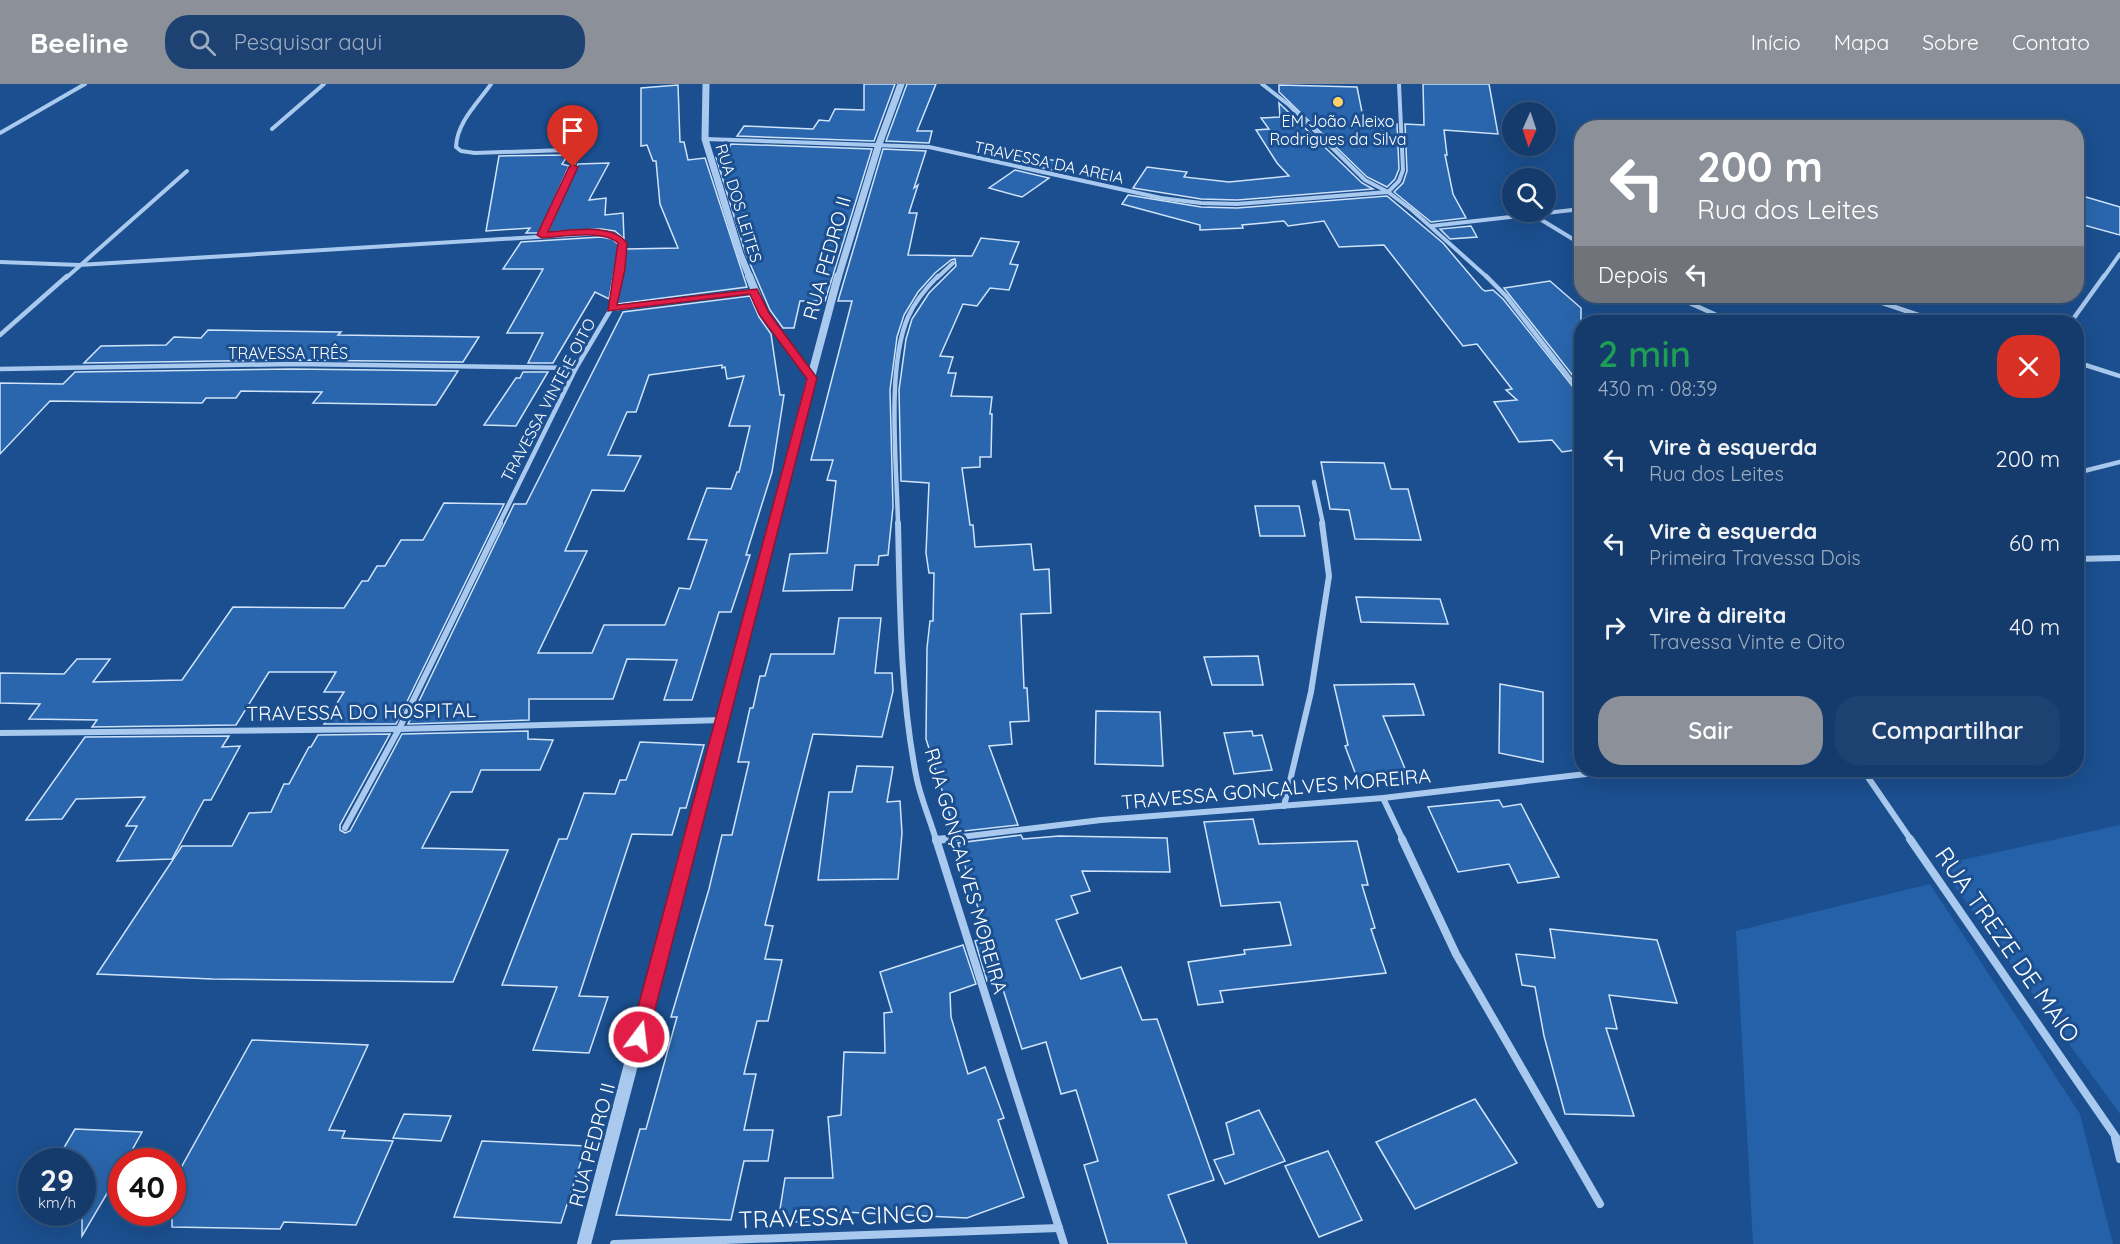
<!DOCTYPE html>
<html lang="pt">
<head>
<meta charset="utf-8">
<style>
	:root { --surface:#143b6b; --page:#1d4271; --text:#f1f3f6; --muted:#9dadc1; --line:#33557e; --accent:#8c9099 }
	body { margin:0; font-family:Quicksand,sans-serif; background:var(--page); color:var(--text); height:100vh; display:flex; flex-direction:column; font-size:22px; white-space:nowrap }
	* { box-sizing:border-box; margin:0 }
	p { font-size:20px; color:var(--muted) }
	.icon { flex:none; width:33px; height:33px; fill:none; stroke:currentColor; stroke-width:2; stroke-linecap:round; stroke-linejoin:round }
	.map { position:relative; flex:1; overflow:hidden }
	.side { position:absolute; left:1574px; top:231px; width:510px; height:462px; display:flex; flex-direction:column; background:var(--surface); border-radius:24px; box-shadow:0 6px 24px #0002,0 0 0 2px var(--line) }
	.side>* { flex:none }
	.banner { position:absolute; left:1574px; top:36px; width:510px; height:183px; border-radius:24px; box-shadow:0 6px 24px #0002,0 0 0 2px var(--line); background:#8c9099; color:#fff; overflow:hidden }
	.needle { width:39px; rotate:183deg }
	.buttons { position:absolute; left:1502px; top:18px; display:grid; gap:12px }
	.buttons a { display:grid; place-items:center; width:54px; height:54px; border-radius:50%; background:var(--surface); box-shadow:0 6px 24px #0002,0 0 0 2px var(--line); font-size:30px }
	.speed { position:absolute; left:18px; top:1064px; display:flex; gap:12px; font-size:30px; font-weight:700; text-align:center }
	.speed>* { display:grid; place-content:center; width:78px; height:78px; border-radius:50%; background:var(--surface); box-shadow:0 6px 24px #0002,0 0 0 2px var(--line); line-height:1 }
	.speed small { font-size:15px; font-weight:400 }
	.speed .limit { border:9px solid #d22; background:#fff; color:#111 }
	.pin { position:absolute; display:grid; place-items:center; width:51px; height:51px; color:#fff; margin:-62px -26px; border-radius:50% 50% 50% 0; rotate:-45deg; box-shadow:0 0 6px #0007 }
	.pin .icon { rotate:45deg }
	.me { position:absolute; width:66px; margin:-33px; rotate:15deg; stroke-linejoin:round; filter:drop-shadow(0 0 4px #0008) }
	.turn { display:flex; align-items:center; gap:21px; height:126px; padding:0 24px; font-size:27px }
	.turn .icon { width:78px; height:78px; stroke-width:2.5 }
	.turn b { display:block; font-size:42px; line-height:51px }
	.then { display:flex; align-items:center; height:57px; padding:0 24px; background:#0003; gap:12px; font-size:22px }
	.round { display:grid; place-items:center; flex:none; width:63px; height:63px; border-radius:24px; background:var(--page) }
	.summary { display:flex; align-items:center; justify-content:space-between; height:102px; padding:0 24px }
	h1 { font-size:36px; font-weight:600; line-height:45px; color:#1e9e55 }
	.primary-button { display:flex; gap:12px; margin-top:auto; padding:12px 24px }
	.primary-button a { flex:1; height:69px; border-radius:24px; background:var(--accent); color:#fff; font-size:24px; font-weight:600; line-height:69px; text-align:center }
	.primary-button a+a { background:var(--page); color:var(--text) }
	ul { padding:0; list-style:none }
	li { display:flex; align-items:center; gap:18px; height:84px; padding:0 24px }
	li div { flex:1 }
	li b { display:block; font-size:22px }
	li em { font-style:normal }
	header { display:flex; align-items:center; gap:36px; box-sizing:border-box; height:84px; padding:0 30px; background:var(--accent); color:#fff }
	header strong { font-size:28px }
	nav { display:flex; gap:33px; margin-inline-start:auto; font-size:21px }
	.search { width:420px; height:54px; background:var(--page); display:flex; align-items:center; gap:15px; box-sizing:border-box; padding:0 21px; border-radius:24px; color:var(--muted); font-size:22px }
	.map>svg:first-child { display:block }
	.green { fill:#2461a8 }
	.building { fill:#2a66ad; stroke:#cfe3fa; stroke-width:1.5; fill-rule:evenodd }
	.lines { fill:none; stroke-linecap:round; stroke-linejoin:round }
	.minor-far3 { stroke:#a9c9ee; stroke-width:4 }
	.minor-far2 { stroke:#a9c9ee; stroke-width:4.5 }
	.minor-far1 { stroke:#a9c9ee; stroke-width:6 }
	.minor { stroke:#a9c9ee; stroke-width:8 }
	.tertiary-far3 { stroke:#a9c9ee; stroke-width:7 }
	.tertiary-far2 { stroke:#a9c9ee; stroke-width:8 }
	.tertiary-far1 { stroke:#a9c9ee; stroke-width:10 }
	.tertiary { stroke:#a9c9ee; stroke-width:14 }
	.route { fill:#e11d48; stroke:#92132f; stroke-width:1.5 }
	.poi-dot { fill:#ffd166; stroke:#1b4f8f; stroke-width:2 }
	.labels { text-anchor:middle; stroke-width:6; stroke-linejoin:round; paint-order:stroke }
	.far-poi-label { font-size:16px; fill:#fff; stroke:#1b4f8f }
	.far-street-label { font-size:16px; fill:#fff; stroke:#1b4f8f }
	.street-label { font-size:20px; fill:#fff; stroke:#1b4f8f }
	.near-street-label { font-size:24px; fill:#fff; stroke:#1b4f8f }
</style>
</head>
<body>
<header>
<strong>Beeline</strong>
<div class="search"><svg class="icon" aria-label="search" viewBox="0 0 24 24"><circle cx="10" cy="10" r="6"/><path d="M15 15l6 6"/></svg>Pesquisar aqui</div>
<nav><a>Início</a><a>Mapa</a><a>Sobre</a><a>Contato</a></nav>
</header>
<div class="map">
<svg width="2120" height="1160" viewBox="0 0 2120 1160">
	<rect width="100%" height="100%" fill="#1b4f8f"/>
	<!-- green -->
	<g class="green">
		<polygon points="2120,741 2120,1030 1939,781"/>
		<polygon points="1930,800 2080,1030 2113,1160 1753,1160 1736,847"/>
	</g>
	<!-- building -->
	<g class="building">
		<polygon points="864,0 895,0 874,57 737,52 744,42 813,45 819,36 829,37 835,25 864,26"/>
		<polygon points="907,0 936,0 917,47 932,47 929,59 886,57"/>
		<polygon points="1423,0 1489,0 1498,50 1444,46 1447,71 1445,71 1453,110 1466,134 1431,138 1394,108 1403,99 1407,87 1405,40 1424,41"/>
		<polygon points="678,1 680,58 684,58 688,76 705,74 747,203 617,220 626,165 678,164 660,120 656,77 653,77 647,61 641,62 641,4"/>
		<polygon points="1279,1 1357,3 1364,38 1397,40 1399,85 1395,95 1387,103 1367,93 1279,8"/>
		<polygon points="1279,19 1362,99 1373,105 1237,116 1201,115 1133,104 1147,83 1187,88 1184,93 1229,98 1289,92 1277,79 1256,46 1269,45 1261,34 1280,33"/>
		<polygon points="731,60 872,65 825,217 800,217 794,244 783,244 770,226 745,168 716,73 726,71"/>
		<polygon points="883,65 926,67 914,104 918,101 909,129 917,129 908,171 972,172 981,154 1019,158 1010,180 1018,181 1009,206 990,204 977,222 963,220 940,272 953,273 948,289 956,289 951,312 992,313 990,330 992,330 991,373 980,373 980,383 962,384 970,441 973,441 975,463 1031,460 1034,486 1049,485 1051,529 1021,530 1024,604 1027,604 1029,637 1010,638 1012,660 989,662 1018,741 955,748 926,655 927,564 930,537 933,537 934,489 929,489 926,469 929,399 901,397 899,306 906,255 912,235 929,209 956,182 955,175 951,176 935,189 918,208 904,231 897,253 890,306 893,423 888,471 879,472 878,481 855,481 852,506 783,507 790,470 827,469 836,397 827,396 833,376 811,376 852,217 838,217"/>
		<polygon points="568,71 562,80 569,82 539,149 526,149 530,144 486,147 499,72"/>
		<polygon points="1034,73 1069,79 1058,87 1024,80"/>
		<polygon points="609,79 589,116 606,114 605,131 623,129 624,155 615,147 601,145 548,148 578,80"/>
		<polygon points="1015,86 1049,94 1022,113 989,104"/>
		<polygon points="1128,111 1201,123 1237,124 1387,112 1443,159 1482,205 1485,207 1493,206 1503,215 1581,313 1581,365 1562,368 1552,356 1519,358 1494,318 1517,316 1506,306 1512,305 1477,260 1463,262 1384,161 1339,163 1324,137 1288,142 1284,137 1242,141 1243,144 1200,146 1200,141 1122,120"/>
		<polygon points="2086,113 2120,123 2120,151 2076,139 2076,125"/>
		<polygon points="1471,142 1477,153 1450,155 1440,145"/>
		<polygon points="601,153 612,155 619,161 609,215 595,208 553,279 528,279 543,249 507,249 543,185 503,185 521,158"/>
		<polygon points="1550,197 1581,224 1581,302 1504,204"/>
		<path d="M750,212L759,233L771,250L780,311H784L772,388L746,471H750L731,528H719L692,616H664L677,576L627,575L613,615H529V636L408,640L514,420H526L623,228ZM722,281V284L725,283L727,295L744,292L729,342H750L739,388H737L731,405L707,404L688,455L707,456L690,505L679,504L665,541H604L592,569H538L587,467H565L592,406L624,407L641,372L608,371L627,328H636L649,291Z"/>
		<polygon points="208,246 341,248 338,251 479,253 463,278 292,276 84,279 101,262 166,261 174,253 201,254"/>
		<polygon points="292,285 458,287 436,321 313,319 322,308 241,307 236,314 206,314 202,319 50,317 0,370 0,299 63,300 75,288"/>
		<polygon points="523,288 548,288 516,342 484,341 516,294 520,294"/>
		<polygon points="1321,378 1384,379 1391,405 1408,405 1421,456 1355,455 1349,426 1330,425"/>
		<polygon points="444,419 504,420 396,640 324,640 344,608 324,608 336,588 269,588 236,641 92,643 97,636 29,635 40,620 0,619 0,589 64,590 77,575 110,575 93,598 182,596 233,523 344,524 362,497 368,497 377,482 385,482 401,456 423,456"/>
		<polygon points="1255,422 1299,422 1305,452 1260,452"/>
		<polygon points="1356,513 1440,515 1448,540 1361,538"/>
		<polygon points="839,534 881,534 875,589 892,589 893,607 882,653 813,650 765,841 773,842 765,875 782,876 768,937 757,937 744,990 756,990 744,1046 773,1046 768,1077 744,1077 731,1136 616,1131 640,1045 646,1045 677,933 671,933 709,805 722,751 732,751 749,678 738,678 750,624 753,624 760,592 765,592 771,570 834,570"/>
		<polygon points="1258,572 1263,601 1212,601 1204,573"/>
		<polygon points="1414,600 1424,631 1383,632 1406,687 1356,691 1345,662 1348,661 1334,601"/>
		<polygon points="1500,600 1543,608 1543,678 1499,669"/>
		<polygon points="1096,627 1160,628 1163,682 1095,680"/>
		<polygon points="528,647 528,655 553,656 540,686 481,686 472,708 451,708 422,764 508,766 453,898 212,895 97,890 182,762 232,762 249,729 271,728 284,700 289,700 309,663 311,663 318,651 390,650 340,741 340,746 345,749 350,747 402,650"/>
		<polygon points="1252,647 1253,652 1262,651 1272,686 1234,690 1224,649"/>
		<polygon points="229,652 222,663 240,662 211,716 204,716 172,775 117,777 137,742 126,742 145,713 76,715 62,735 26,736 85,653"/>
		<polygon points="640,658 704,661 686,724 680,724 672,751 632,750 579,912 608,913 589,969 533,966 557,903 502,901 559,755 567,755 584,709 615,710 620,696 626,696"/>
		<polygon points="857,682 893,683 887,718 900,717 902,749 898,795 818,796 829,708 852,708"/>
		<polygon points="1499,716 1503,723 1521,720 1559,793 1518,799 1509,780 1458,788 1428,723"/>
		<polygon points="1253,735 1259,760 1357,757 1368,801 1362,801 1375,844 1371,845 1386,889 1220,907 1223,918 1198,921 1188,878 1245,870 1244,866 1291,861 1280,818 1221,822 1204,738"/>
		<polygon points="1021,751 1023,755 1059,752 1167,754 1170,788 1082,787 1090,807 1071,812 1078,829 1056,836 1081,895 1121,883 1142,936 1157,935 1214,1096 1168,1111 1187,1160 1108,1160 1084,1081 1098,1077 1076,1006 1061,1010 1046,958 1022,965 999,893 987,897 975,857 987,853 958,759"/>
		<polygon points="1550,845 1657,856 1677,919 1609,911 1617,945 1606,944 1634,1032 1565,1030 1544,952 1535,903 1522,901 1516,870 1555,874"/>
		<polygon points="963,861 976,900 950,909 951,933 968,990 985,983 1004,1034 998,1036 1024,1113 967,1134 822,1127 821,1138 778,1138 785,1094 833,1094 828,1033 841,1031 844,968 885,969 884,929 892,928 880,888"/>
		<polygon points="252,956 368,961 329,1046 345,1047 342,1054 393,1057 356,1141 284,1138 280,1145 172,1143 172,1100"/>
		<polygon points="1475,1015 1517,1079 1415,1125 1376,1058"/>
		<polygon points="1259,1026 1285,1077 1225,1100 1214,1076 1234,1070 1226,1039"/>
		<polygon points="404,1030 451,1032 441,1057 393,1054"/>
		<polygon points="75,1045 142,1048 126,1077 122,1077 122,1084 82,1152 82,1077 56,1077"/>
		<polygon points="482,1057 586,1062 561,1139 454,1133"/>
		<polygon points="1328,1067 1362,1136 1319,1153 1285,1082"/>
	</g>
	<g class="lines">
		<!-- minor-far3 -->
		<g class="minor-far3">
			<path d="M491,0C477,20 457,38 456,63L461,67L475,69L566,66L577,69L573,83L542,151"/>
			<polyline points="1262,0 1289,21 1365,96 1388,108 1412,126 1488,194"/>
			<polyline points="272,45 324,0"/>
			<polyline points="0,49 85,0"/>
			<polyline points="705,55 929,63 1161,114 1201,119 1237,120 1388,108"/>
			<polyline points="1388,108 1399,97 1403,86 1399,0"/>
			<polyline points="1535,132 1581,160"/>
			<polyline points="1431,142 1581,125"/>
			<polyline points="0,178 79,181 601,149 614,151 623,159 618,194"/>
			<polyline points="66,194 187,87"/>
			<polyline points="937,194 953,179"/>
			<polyline points="2103,194 2120,170"/>
		</g>
		<!-- minor-far2 -->
		<g class="minor-far2">
			<polyline points="1486,192 1506,212 1581,309"/>
			<polyline points="1674,212 1732,238"/>
			<polyline points="1862,212 1939,238"/>
			<polyline points="611,225 753,207"/>
			<polyline points="2071,238 2104,192"/>
			<polyline points="0,251 67,192"/>
			<polyline points="2076,278 2120,292"/>
			<polyline points="0,285 292,280 576,284"/>
			<polyline points="2076,389 2120,378"/>
			<polyline points="1314,398 1323,440"/>
			<polyline points="499,440 576,284 611,225 618,192"/>
			<path d="M898,440C897,383 886,284 908,233C915,217 926,204 938,192"/>
		</g>
		<!-- minor-far1 -->
		<g class="minor-far1">
			<path d="M898,439C900,522 900,609 916,691C920,713 930,735 936,756"/>
			<polyline points="2076,475 2120,474"/>
			<polyline points="0,649 399,645 722,636"/>
			<polyline points="1863,686 1911,756"/>
			<polyline points="1383,714 1403,756"/>
			<polyline points="1284,722 1311,608 1329,492 1322,439"/>
			<polyline points="345,744 399,645 500,439"/>
			<polyline points="936,756 1101,736 1383,714 1620,686"/>
		</g>
		<!-- minor -->
		<g class="minor">
			<polyline points="936,755 1064,1160"/>
			<polyline points="1402,755 1456,870 1600,1120"/>
			<polyline points="1910,755 2120,1059"/>
			<polyline points="936,756 946,755"/>
			<polyline points="2115,1054 2120,1075"/>
			<polyline points="614,1160 1059,1144"/>
		</g>
		<!-- tertiary-far3 -->
		<g class="tertiary-far3">
			<polyline points="706,0 705,55 740,170 750,194"/>
			<polyline points="838,194 879,60 901,0"/>
		</g>
		<!-- tertiary-far2 -->
		<g class="tertiary-far2">
			<polyline points="749,192 764,229 812,294"/>
			<polyline points="772,440 838,192"/>
		</g>
		<!-- tertiary-far1 -->
		<polyline class="tertiary-far1" points="690,756 773,439"/>
		<!-- tertiary -->
		<polyline class="tertiary" points="584,1160 690,755"/>
	</g>
	<!-- route -->
	<path class="route" d="M573,80L578,83L548,148C571,147 611,138 627,159L625,185L617,221L757,205L769,229L817,294L648,953L646,959L639,961L633,959L630,953L807,295L759,230L750,210L608,227L618,159C604,145 561,153 542,154L537,151L569,83Z"/>
	<!-- markers -->
	<circle class="poi-dot" cx="1338" cy="18" r="6"/>
	<g class="labels">
		<!-- far-poi labels -->
		<g class="far-poi-label">
			<text x="1338" y="43">EM João Aleixo<tspan x="1338" dy="18">Rodrigues da Silva</tspan></text>
		</g>
		<!-- far-street labels -->
		<g class="far-street-label">
			<text transform="translate(1049 78) rotate(12)" y="6">TRAVESSA DA AREIA</text>
			<text transform="translate(739 119) rotate(73)" y="6">RUA DOS LEITES</text>
			<text x="288" y="275">TRAVESSA TRÊS</text>
			<text transform="translate(548 316) rotate(-62)" y="6">TRAVESSA VINTE E OITO</text>
		</g>
		<!-- street labels -->
		<g class="street-label">
			<text transform="translate(827 174) rotate(-74)" y="7">RUA PEDRO II</text>
			<text transform="translate(361 628) rotate(-1)" y="7">TRAVESSA DO HOSPITAL</text>
			<text transform="translate(1276 705) rotate(-5)" y="7">TRAVESSA GONÇALVES MOREIRA</text>
			<text transform="translate(966 787) rotate(74)" y="7">RUA GONÇALVES MOREIRA</text>
			<text transform="translate(592 1061) rotate(-75)" y="7">RUA PEDRO II</text>
		</g>
		<!-- near-street labels -->
		<g class="near-street-label">
			<text transform="translate(2007 861) rotate(55)" y="8">RUA TREZE DE MAIO</text>
			<text transform="translate(836 1133) rotate(-2)" y="8">TRAVESSA CINCO</text>
		</g>
	</g>
</svg>
<div class="buttons">
<a><svg class="needle" viewBox="-14 -14 28 28"><path d="M0-13l5 13h-10z" fill="#e53935"/><path d="M0 13l5-13h-10z" fill="#9dadc1"/></svg></a>
<a><svg class="icon" aria-label="search" viewBox="0 0 24 24"><circle cx="10" cy="10" r="6"/><path d="M15 15l6 6"/></svg></a>
</div>
<div class="speed"><div>29<small>km/h</small></div><div class="limit">40</div></div>
<div class="pin" style="left:573px;top:83px;background:#d93025"><svg class="icon" aria-label="arrive" viewBox="0 0 24 24"><path d="M6 21V4h12l-3 4 3 4H6"/></svg></div>
<svg class="me" style="left:639px;top:953px" viewBox="-20 -20 40 40"><circle r="17" fill="#e11d48" stroke="#fff" stroke-width="3"/><path d="M0-11L8 9 0 5-8 9z" fill="#fff"/></svg>
<div class="banner">
<div class="turn"><svg class="icon" aria-label="left" viewBox="0 0 24 24"><path d="M17 20v-9H6M10 6l-5 5 5 5"/></svg><div><b>200 m</b>Rua dos Leites</div></div>
<div class="then">Depois<svg class="icon" aria-label="left" viewBox="0 0 24 24"><path d="M17 20v-9H6M10 6l-5 5 5 5"/></svg></div>
</div>
<section class="side">
<div class="summary"><div><h1>2 min</h1><p>430 m · 08:39</p></div><a class="round" style="background:#d93025;color:#fff"><svg class="icon" aria-label="close" viewBox="0 0 24 24"><path d="M6 6l12 12M18 6L6 18"/></svg></a></div>
<ul>
<li><svg class="icon" aria-label="left" viewBox="0 0 24 24"><path d="M17 20v-9H6M10 6l-5 5 5 5"/></svg><div><b>Vire à esquerda</b><p>Rua dos Leites</p></div><em>200 m</em></li>
<li><svg class="icon" aria-label="left" viewBox="0 0 24 24"><path d="M17 20v-9H6M10 6l-5 5 5 5"/></svg><div><b>Vire à esquerda</b><p>Primeira Travessa Dois</p></div><em>60 m</em></li>
<li><svg class="icon" aria-label="right" viewBox="0 0 24 24"><path d="M7 20v-9h11M14 6l5 5-5 5"/></svg><div><b>Vire à direita</b><p>Travessa Vinte e Oito</p></div><em>40 m</em></li>
</ul>
<div class="primary-button"><a>Sair</a><a>Compartilhar</a></div>
</section>
</div>
</body>
</html>
